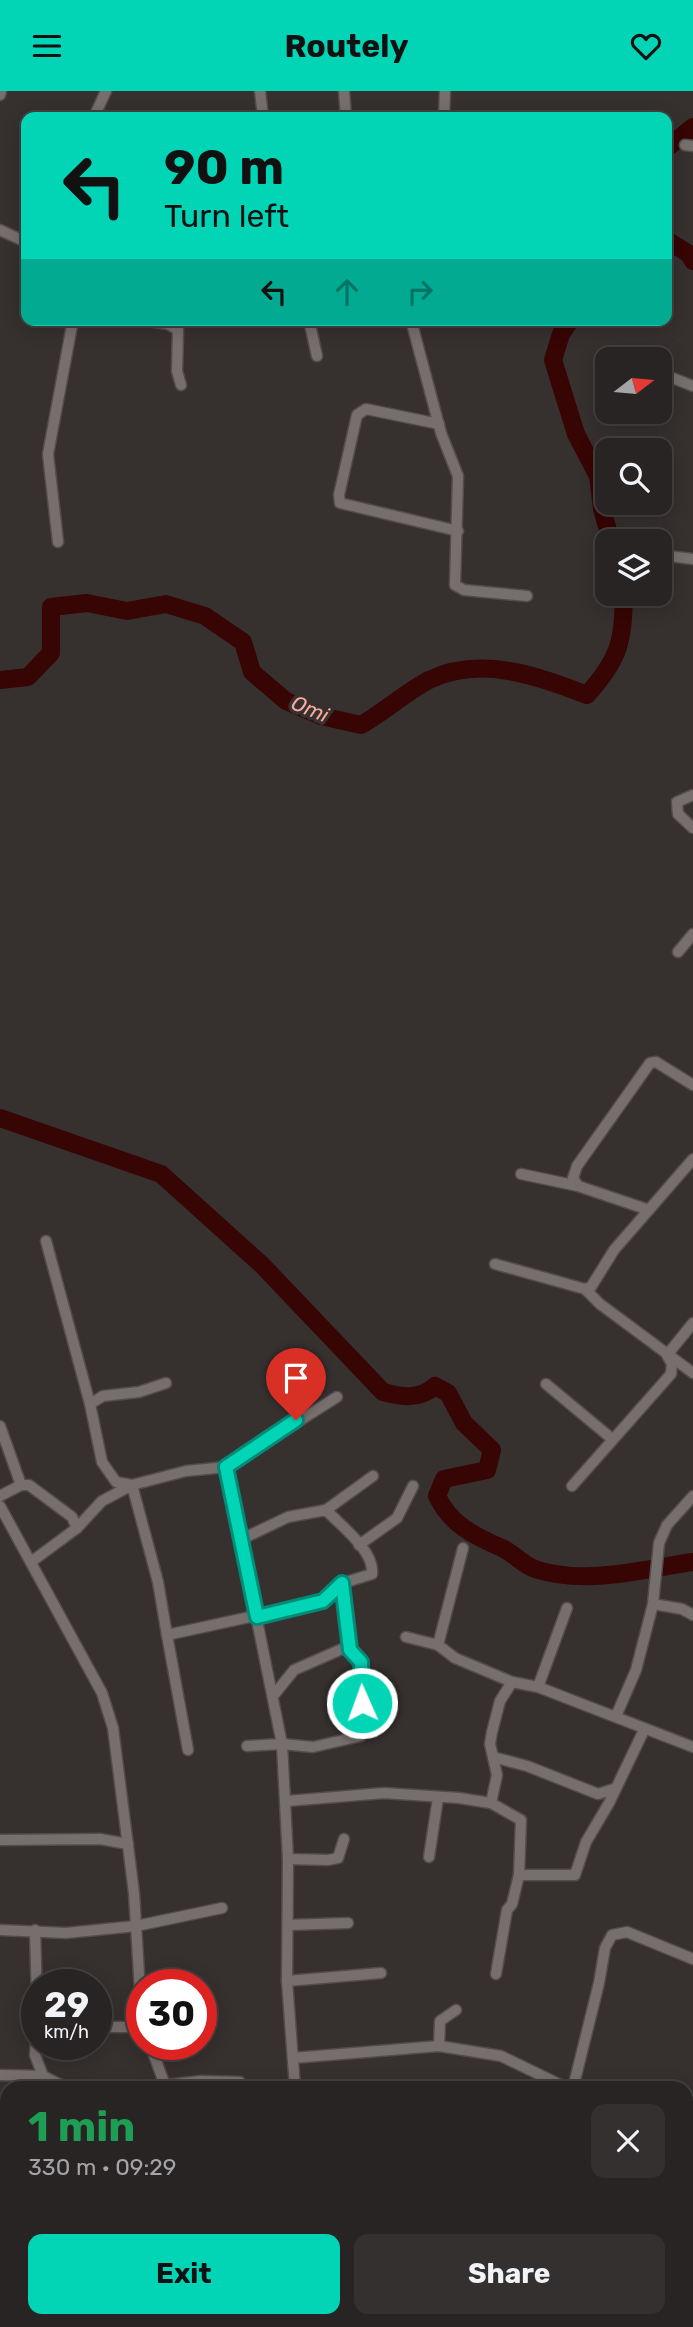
<!DOCTYPE html>
<html lang="en">
<head>
<meta charset="utf-8">
<style>
	:root { --surface:#282423; --page:#343030; --text:#f1f3f6; --muted:#a5a4a6; --line:#444141; --accent:#02d5b6 }
	body { margin:0; font-family:Rubik,sans-serif; background:var(--page); color:var(--text); height:100vh; display:flex; flex-direction:column; font-size:26px; white-space:nowrap }
	* { box-sizing:border-box; margin:0 }
	p { font-size:23px; color:var(--muted) }
	.icon { flex:none; width:38px; height:38px; fill:none; stroke:currentColor; stroke-width:2; stroke-linecap:round; stroke-linejoin:round }
	.map { position:relative; flex:1; overflow:hidden }
	.details { position:absolute; left:0px; top:1990px; width:693px; height:247px; display:flex; flex-direction:column; background:var(--surface); border-radius:21px 21px 0 0; box-shadow:0 4px 18px #0003,0 0 0 2px var(--line) }
	.details>* { flex:none }
	.top-card { position:absolute; left:21px; top:21px; width:651px; height:214px; border-radius:14px; box-shadow:0 4px 18px #0003,0 0 0 2px var(--line); background:#02d5b6; color:#111; overflow:hidden }
	.needle { width:46px; rotate:74deg }
	.tools { position:absolute; left:595px; top:256px; display:grid; gap:14px }
	.tools a { display:grid; place-items:center; width:77px; height:77px; border-radius:14px; background:var(--surface); box-shadow:0 4px 18px #0003,0 0 0 2px var(--line); font-size:35px }
	.speed { position:absolute; left:21px; top:1878px; display:flex; gap:14px; font-size:35px; font-weight:700; text-align:center }
	.speed>* { display:grid; place-content:center; width:91px; height:91px; border-radius:50%; background:var(--surface); box-shadow:0 4px 18px #0003,0 0 0 2px var(--line); line-height:1 }
	.speed small { font-size:18px; font-weight:400 }
	.speed .limit { border:10px solid #d22; background:#fff; color:#111 }
	.pin { position:absolute; display:grid; place-items:center; width:60px; height:60px; color:#fff; margin:-72px -30px; border-radius:50% 50% 50% 0; rotate:-45deg; box-shadow:0 0 7px #0007 }
	.pin .icon { rotate:45deg }
	.me { position:absolute; width:77px; margin:-38px; rotate:358deg; stroke-linejoin:round; filter:drop-shadow(0 0 5px #0008) }
	.turn { display:flex; align-items:center; gap:24px; height:147px; padding:0 28px; font-size:32px }
	.turn .icon { width:91px; height:91px; stroke-width:2.5 }
	.turn b { display:block; font-size:49px; line-height:60px }
	.lanes { display:flex; align-items:center; height:66px; padding:0 28px; background:#0003; justify-content:center; gap:35px; direction:ltr }
	.lanes .off { opacity:.35 }
	.round { display:grid; place-items:center; flex:none; width:74px; height:74px; border-radius:14px; background:var(--page) }
	.head { display:flex; align-items:center; justify-content:space-between; height:119px; padding:0 28px }
	h1 { font-size:42px; font-weight:700; line-height:52px; color:#1e9e55 }
	.button { display:flex; gap:14px; margin-top:auto; padding:14px 28px }
	.button a { flex:1; height:80px; border-radius:14px; background:var(--accent); color:#111; font-size:28px; font-weight:700; line-height:80px; text-align:center }
	.button a+a { background:var(--page); color:var(--text) }
	header { display:flex; justify-content:space-between; align-items:center; height:91px; padding:0 28px; background:var(--accent); color:#111; font-size:32px; font-weight:700 }
	.map>svg:first-child { display:block }
	.lines { fill:none; stroke-linecap:round; stroke-linejoin:round }
	.river { stroke:#360504; stroke-width:18 }
	.street-casing { stroke:#524d4c; stroke-width:13 }
	.street { stroke:#776f6e; stroke-width:10 }
	.route-casing { stroke:#018a76; stroke-width:18 }
	.route { stroke:#02d5b6; stroke-width:12 }
	.labels { text-anchor:middle; stroke-width:7; stroke-linejoin:round; paint-order:stroke }
	.water-label { font-size:21px; font-style:italic; fill:#faaba0; stroke:#36302f }
</style>
</head>
<body>
<header><svg class="icon" aria-label="menu" viewBox="0 0 24 24"><path d="M4 6h16M4 12h16M4 18h16"/></svg>Routely<svg class="icon" aria-label="heart" viewBox="0 0 24 24"><path d="M12 20l-8-8c-3-5 5-10 8-4 3-6 11-1 8 4z"/></svg></header>
<div class="map">
<svg width="693" height="2236" viewBox="0 0 693 2236">
	<rect width="100%" height="100%" fill="#36302f"/>
	<g class="lines">
		<!-- river -->
		<g class="river">
			<polyline points="667,57 693,36"/>
			<polyline points="667,149 689,163 693,170"/>
			<polyline points="571,229 561,243 553,269 576,343 598,385 602,418 611,450"/>
			<path d="M0,589L28,586L51,562V516L87,512L127,520L166,513L205,525L243,551L252,581L286,610L321,625L361,634C384,621 406,601 429,589C481,564 538,585 587,604C620,567 623,551 624,502"/>
			<path d="M0,1027L161,1083L262,1174L383,1301C402,1306 419,1309 435,1295L448,1302L464,1332L492,1359L487,1379L444,1388L437,1405C450,1433 474,1445 502,1457C515,1463 525,1476 538,1479C587,1494 644,1478 693,1471"/>
		</g>
		<defs>
			<g id="street">
				<polyline points="260,0 263,26"/>
				<polyline points="344,0 346,26"/>
				<polyline points="0,4 1,0"/>
				<polyline points="94,26 106,0"/>
				<polyline points="444,26 445,0"/>
				<polyline points="685,54 693,55"/>
				<polyline points="0,139 26,151"/>
				<polyline points="142,229 168,233"/>
				<polyline points="169,229 168,233 178,239 177,280 181,294"/>
				<polyline points="309,229 317,265"/>
				<polyline points="411,229 441,342 458,385 455,494 464,499 527,505"/>
				<polyline points="660,282 693,295"/>
				<polyline points="439,333 366,318 357,324 339,404 340,412 458,440"/>
				<polyline points="642,445 646,450"/>
				<polyline points="58,451 48,363 73,229"/>
				<polyline points="660,464 693,468"/>
				<polyline points="693,704 677,711 678,723 693,737"/>
				<polyline points="678,861 693,843"/>
				<polyline points="521,1083 578,1095"/>
				<polyline points="649,1119 578,1095 573,1087 577,1075 650,972 656,971 693,994"/>
				<polyline points="46,1150 90,1313 102,1371 116,1391 132,1394 186,1380 226,1376 337,1306"/>
				<polyline points="495,1173 585,1198 591,1196 614,1159 693,1068"/>
				<polyline points="585,1198 600,1213 693,1282"/>
				<polyline points="546,1293 611,1347"/>
				<polyline points="90,1313 103,1305 139,1301 166,1292"/>
				<polyline points="0,1335 21,1394 0,1405"/>
				<polyline points="226,1376 282,1653 288,1768 287,1890 295,1997"/>
				<path d="M21,1394H29L72,1426L77,1437L102,1410L132,1394L158,1491L167,1544L323,1510L343,1492L372,1483C375,1460 340,1434 326,1419L288,1426L242,1448"/>
				<polyline points="572,1395 671,1283 672,1273 667,1264 693,1232"/>
				<polyline points="0,1415 102,1602 113,1637 134,1802 142,1932"/>
				<polyline points="326,1419 373,1385"/>
				<polyline points="359,1454 397,1427 413,1395"/>
				<polyline points="31,1471 77,1437"/>
				<polyline points="343,1492 350,1559"/>
				<polyline points="653,1513 682,1518 693,1524"/>
				<polyline points="167,1544 188,1659"/>
				<polyline points="406,1546 438,1554 455,1567 512,1591 538,1596 693,1656"/>
				<polyline points="438,1554 463,1457"/>
				<polyline points="538,1596 567,1517"/>
				<polyline points="616,1625 636,1579 653,1513 659,1452 667,1434 693,1405"/>
				<polyline points="247,1655 282,1653 313,1656 361,1645 363,1640 361,1571 350,1559 342,1558 294,1579 273,1605"/>
				<polyline points="493,1666 527,1675 598,1703 614,1698"/>
				<polyline points="287,1710 384,1702 459,1707 491,1712 521,1729 519,1784 575,1784 586,1751 609,1712 644,1639"/>
				<polyline points="491,1712 497,1684 490,1653 492,1641 500,1610 512,1591"/>
				<polyline points="0,1749 100,1748 128,1753"/>
				<polyline points="429,1766 438,1707"/>
				<polyline points="288,1768 328,1769 338,1767 344,1748"/>
				<polyline points="288,1834 348,1832"/>
				<polyline points="0,1839 66,1842 136,1835 222,1817"/>
				<polyline points="35,1839 37,1908"/>
				<polyline points="496,1883 507,1819 512,1813 519,1784"/>
				<polyline points="287,1890 381,1882"/>
				<polyline points="96,1936 142,1936"/>
				<polyline points="37,1939 35,1964 43,1985"/>
				<polyline points="150,1953 166,1997"/>
				<polyline points="439,1955 440,1930 456,1919"/>
				<polyline points="293,1967 439,1955 501,1965 567,1997"/>
				<polyline points="0,1984 43,1985 67,1997"/>
				<polyline points="166,1994 201,1990 240,1991"/>
				<polyline points="573,1997 599,1892 605,1857 612,1844 627,1841 693,1868"/>
				<polyline points="693,2065 688,2095 693,2118"/>
				<polyline points="0,2105 7,2108"/>
				<polyline points="303,2230 304,2236"/>
				<polyline points="442,2230 443,2236"/>
				<polyline points="75,2236 76,2230"/>
				<polyline points="369,2236 369,2230"/>
			</g>
		</defs>
		<!-- street casing -->
		<use href="#street" class="street-casing"/>
		<!-- street -->
		<use href="#street" class="street"/>
	</g>
	<g class="lines">
		<defs>
			<polyline id="route" points="296,1329 226,1376 257,1526 323,1510 342,1492 350,1559 361,1571 362,1612"/>
		</defs>
		<!-- route casing -->
		<use href="#route" class="route-casing"/>
		<!-- route -->
		<use href="#route" class="route"/>
	</g>
	<g class="labels">
		<!-- water labels -->
		<g class="water-label">
			<text transform="translate(310 618) rotate(22)" y="7">Omi</text>
		</g>
	</g>
</svg>
<div class="tools">
<a><svg class="needle" viewBox="-14 -14 28 28"><path d="M0-13l5 13h-10z" fill="#e53935"/><path d="M0 13l5-13h-10z" fill="#a5a4a6"/></svg></a>
<a><svg class="icon" aria-label="search" viewBox="0 0 24 24"><circle cx="10" cy="10" r="6"/><path d="M15 15l6 6"/></svg></a>
<a><svg class="icon" aria-label="layers" viewBox="0 0 24 24"><path d="M12 4l9 5-9 5-9-5zM3 14l9 5 9-5"/></svg></a>
</div>
<div class="speed"><div>29<small>km/h</small></div><div class="limit">30</div></div>
<div class="pin" style="left:296px;top:1329px;background:#d93025"><svg class="icon" aria-label="arrive" viewBox="0 0 24 24"><path d="M6 21V4h12l-3 4 3 4H6"/></svg></div>
<svg class="me" style="left:362px;top:1612px" viewBox="-20 -20 40 40"><circle r="17" fill="#02d5b6" stroke="#fff" stroke-width="3"/><path d="M0-11L8 9 0 5-8 9z" fill="#fff"/></svg>
<div class="top-card">
<div class="turn"><svg class="icon" aria-label="left" viewBox="0 0 24 24"><path d="M17 20v-9H6M10 6l-5 5 5 5"/></svg><div><b>90 m</b>Turn left</div></div>
<div class="lanes"><svg class="icon" aria-label="left" viewBox="0 0 24 24"><path d="M17 20v-9H6M10 6l-5 5 5 5"/></svg><svg class="icon off" aria-label="ahead" viewBox="0 0 24 24"><path d="M12 20V5M6 11l6-6 6 6"/></svg><svg class="icon off" aria-label="right" viewBox="0 0 24 24"><path d="M7 20v-9h11M14 6l5 5-5 5"/></svg></div>
</div>
<section class="details">
<div class="head"><div><h1>1 min</h1><p>330 m · 09:29</p></div><a class="round"><svg class="icon" aria-label="close" viewBox="0 0 24 24"><path d="M6 6l12 12M18 6L6 18"/></svg></a></div>
<div class="button"><a>Exit</a><a>Share</a></div>
</section>
</div>
</body>
</html>
